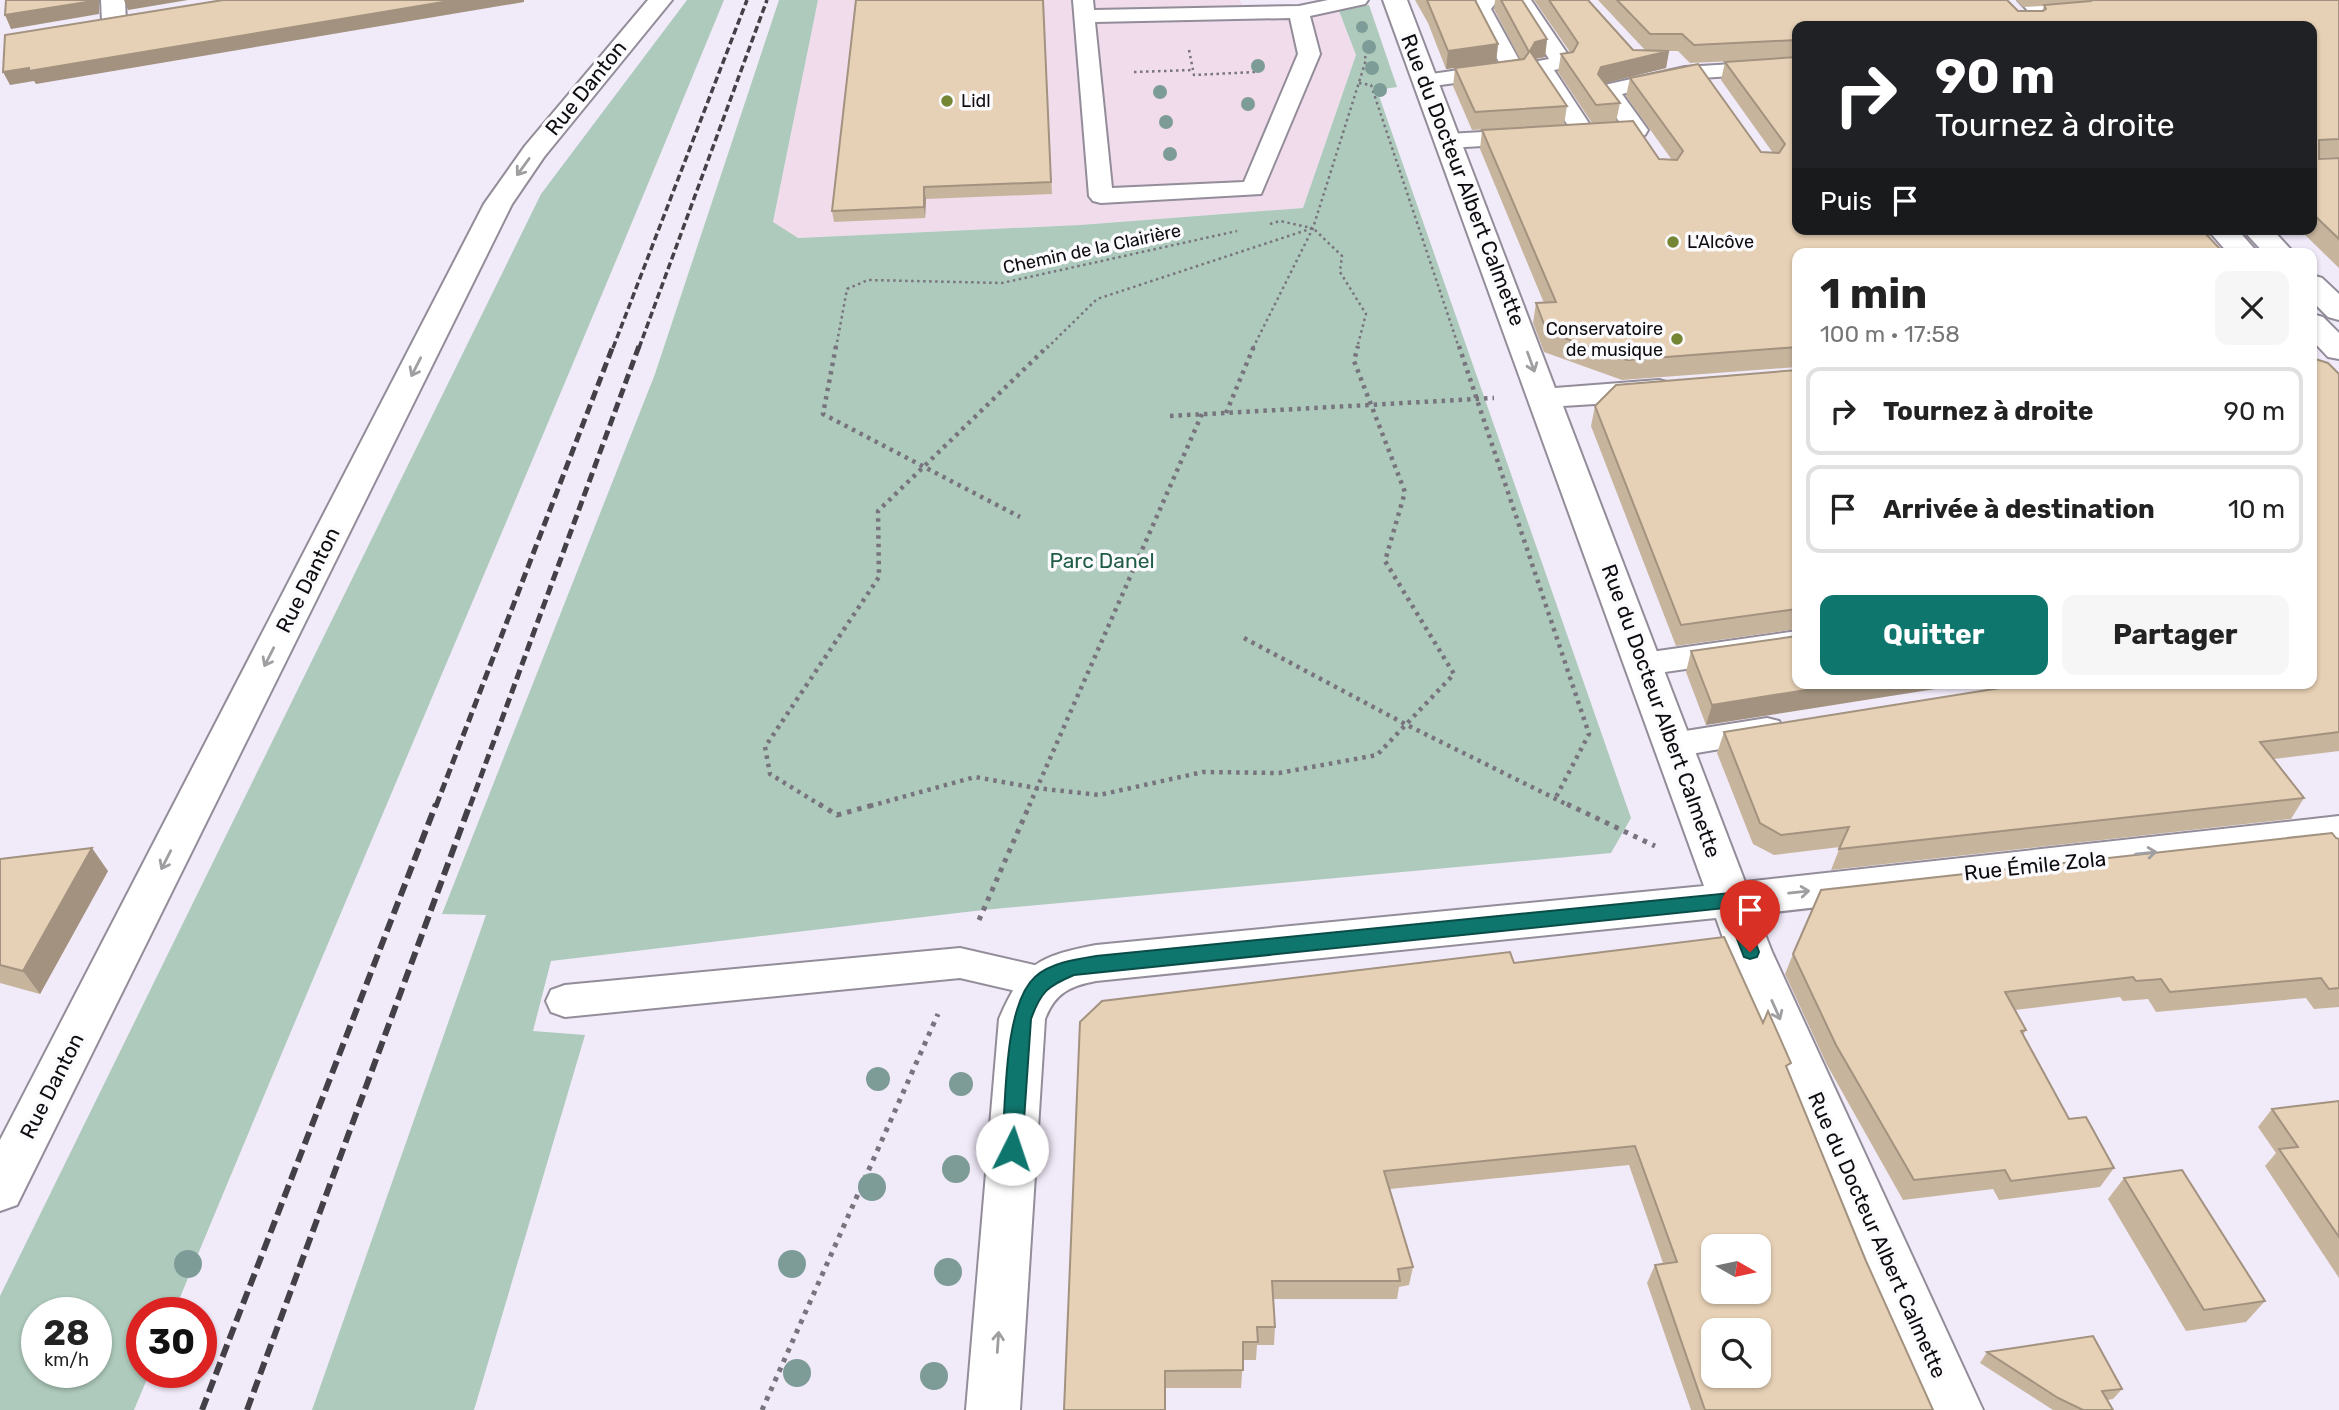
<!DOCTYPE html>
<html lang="fr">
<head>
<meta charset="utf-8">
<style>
	:root { --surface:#fff; --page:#f6f6f6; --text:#222; --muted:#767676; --line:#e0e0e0; --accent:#0f766e }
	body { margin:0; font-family:Rubik,sans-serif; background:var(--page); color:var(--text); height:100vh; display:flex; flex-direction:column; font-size:26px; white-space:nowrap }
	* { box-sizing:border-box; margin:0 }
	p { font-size:23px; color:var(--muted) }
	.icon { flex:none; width:38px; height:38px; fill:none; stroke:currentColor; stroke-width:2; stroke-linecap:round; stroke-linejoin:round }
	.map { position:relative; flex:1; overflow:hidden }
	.panel { position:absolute; left:1792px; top:248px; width:525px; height:441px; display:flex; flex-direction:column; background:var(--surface); border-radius:14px; box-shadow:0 2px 5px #0004 }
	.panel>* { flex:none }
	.top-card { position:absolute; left:1792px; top:21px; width:525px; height:214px; border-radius:14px; box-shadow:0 2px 5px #0004; background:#202124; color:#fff; overflow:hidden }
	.needle { width:46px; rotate:99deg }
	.tools { position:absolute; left:1701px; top:1234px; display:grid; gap:14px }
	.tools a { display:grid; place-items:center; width:70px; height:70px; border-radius:14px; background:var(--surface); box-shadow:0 2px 5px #0004; font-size:35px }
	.speed { position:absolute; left:21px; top:1297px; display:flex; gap:14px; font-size:35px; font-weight:700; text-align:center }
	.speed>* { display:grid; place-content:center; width:91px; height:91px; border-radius:50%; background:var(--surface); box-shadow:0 2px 5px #0004; line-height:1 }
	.speed small { font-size:18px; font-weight:400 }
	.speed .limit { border:10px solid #d22; background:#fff; color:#111 }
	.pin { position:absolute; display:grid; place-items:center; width:60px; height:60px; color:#fff; margin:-72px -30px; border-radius:50% 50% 50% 0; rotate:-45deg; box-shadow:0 0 7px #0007 }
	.pin .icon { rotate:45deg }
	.me { position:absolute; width:77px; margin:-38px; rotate:4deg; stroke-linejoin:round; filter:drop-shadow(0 0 5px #0008) }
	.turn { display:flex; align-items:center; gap:24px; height:147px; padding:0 28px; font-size:32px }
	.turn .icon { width:91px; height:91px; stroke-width:2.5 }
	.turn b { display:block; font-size:49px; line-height:60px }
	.then { display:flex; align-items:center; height:66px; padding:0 28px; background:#0003; gap:14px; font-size:26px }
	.round { display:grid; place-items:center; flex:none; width:74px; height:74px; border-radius:14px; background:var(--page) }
	.overview { display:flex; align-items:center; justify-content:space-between; height:119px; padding:0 28px }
	h1 { font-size:42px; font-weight:700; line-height:52px }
	.button { display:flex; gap:14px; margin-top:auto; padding:14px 28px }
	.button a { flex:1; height:80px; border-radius:14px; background:var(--accent); color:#fff; font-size:28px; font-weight:700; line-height:80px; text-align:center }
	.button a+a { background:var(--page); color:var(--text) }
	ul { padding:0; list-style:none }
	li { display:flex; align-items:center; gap:21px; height:88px; margin:0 14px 10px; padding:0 14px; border:4px solid var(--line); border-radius:14px }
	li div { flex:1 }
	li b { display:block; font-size:26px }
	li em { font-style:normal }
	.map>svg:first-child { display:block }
	.commercial { fill:#f1dceb }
	.green { fill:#aecabc; fill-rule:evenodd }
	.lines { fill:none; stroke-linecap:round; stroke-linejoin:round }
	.service-casing { stroke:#938c99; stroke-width:4 }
	.minor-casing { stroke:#938c99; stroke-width:4 }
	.secondary-casing { stroke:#938c99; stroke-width:4 }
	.path-far2 { stroke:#78747d; stroke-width:2.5; stroke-dasharray:2.5 3.5; stroke-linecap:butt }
	.path-far1 { stroke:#78747d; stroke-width:4.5; stroke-dasharray:3.5 5; stroke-linecap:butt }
	.path { stroke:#78747d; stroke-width:5; stroke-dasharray:4.5 6; stroke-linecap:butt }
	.service { fill:#fff; fill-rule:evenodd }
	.minor { fill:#fff; fill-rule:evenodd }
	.secondary { fill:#fff; fill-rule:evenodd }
	.rail-far2 { stroke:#444047; stroke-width:3.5; stroke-dasharray:7 3.5; stroke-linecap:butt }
	.rail-far1 { stroke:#444047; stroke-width:5; stroke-dasharray:10 5; stroke-linecap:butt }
	.rail { stroke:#444047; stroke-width:6; stroke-dasharray:13 6; stroke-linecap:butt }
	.tree { fill:#7e9c97 }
	.wall { fill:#c7b49d }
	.shaded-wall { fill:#a2927f }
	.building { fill:#e7d1b6; stroke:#a2927f; stroke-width:2; fill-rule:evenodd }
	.oneway { stroke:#9f9ea0 }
	.route { fill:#0f766e; stroke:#0a4d48; stroke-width:2 }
	.poi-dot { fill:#748534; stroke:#fbfafd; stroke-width:2.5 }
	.labels { text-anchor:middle; stroke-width:7; stroke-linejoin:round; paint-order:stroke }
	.far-poi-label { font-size:18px; fill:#0f0c11; stroke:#fbfafd; text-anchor:start }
	.far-street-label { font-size:18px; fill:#0f0c11; stroke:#fbfafd }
	.street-label { font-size:21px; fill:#0f0c11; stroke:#fbfafd }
	.park-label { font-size:21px; fill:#205d46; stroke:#fbfafd }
</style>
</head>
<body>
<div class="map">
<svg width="2339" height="1410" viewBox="0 0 2339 1410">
	<rect width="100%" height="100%" fill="#f1eaf9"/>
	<!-- commercial -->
	<polygon class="commercial" points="818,0 1240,0 1242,5 1313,4 1367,0 1369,5 1339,12 1356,55 1303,208 1080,225 797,238 773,223"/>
	<!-- green -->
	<g class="green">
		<path d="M687,0H724C544,439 355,874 174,1312H142V1372H150L134,1410H0V1296L541,194ZM37,1312H96V1372H37Z"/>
		<polygon points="779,0 818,0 773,222 798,238 1080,225 1303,208 1356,55 1339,11 1369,5 1397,87 1377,90 1631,818 1611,853 983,910 551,961 533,1031 585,1035 474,1410 312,1410 486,915 442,914 655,374"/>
	</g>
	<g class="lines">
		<defs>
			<g id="service">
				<path d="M1073,0H1093L1094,10L1299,6L1328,0H1368L1365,4L1310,16L1320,54L1261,194L1101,203L1093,201L1089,196ZM1290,18L1298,54L1244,182L1112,188L1095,22Z"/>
				<polygon points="1477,0 1498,0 1491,9 1524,69 1521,74 1513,75 1426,87 1418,86 1415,81 1418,76 1500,64 1470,8"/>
				<path d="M1507,0H1531L1573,62L1570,67L1554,70L1594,131L1604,125L1621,124L1597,91L1600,86L1685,67L1797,60V72L1685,79L1622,94L1648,130L1645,135C1630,138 1607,142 1594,134L1584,140L1448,148L1440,146L1437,141L1440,136L1448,134L1569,127L1530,67L1533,62L1549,59L1517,8Z"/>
				<polygon points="1797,631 1797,653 1644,675 1633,672 1628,664 1633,656 1644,653"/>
				<polygon points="1767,718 1779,721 1784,730 1779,739 1673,757 1661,754 1656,745 1661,736 1673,733"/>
				<polygon points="960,948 1056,970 1061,981 1056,992 1042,997 960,978 565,1017 551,1012 546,1001 551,990 565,985"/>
			</g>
			<g id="minor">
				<polygon points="101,0 125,0 126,22 122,27 106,27 102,22"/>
				<polygon points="648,0 672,0 544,157 512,204 17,1205 0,1211 0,1140 484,204 525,146"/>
				<path d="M1383,0H1407L1555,388L1659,380L1670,383L1675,390L1670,397L1659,400L1563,406L1745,882L2339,816V848L1757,914L1772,952L1983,1410H1929L1728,952L1716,918L1096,981C1070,986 1055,993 1045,1019L1020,1410H966L999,1019C1022,964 1039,956 1096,945L1704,886Z"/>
			</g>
			<g id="secondary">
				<polygon points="2018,0 2043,0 2067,26 2042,26"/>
				<polygon points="2207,229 2237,229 2259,254 2229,254"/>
				<polygon points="2242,229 2272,229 2295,254 2265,254"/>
				<polygon points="2312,275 2322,278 2339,294 2339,320 2328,317 2312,301"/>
				<polygon points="2312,314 2323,317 2339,333 2339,359 2328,357 2312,340"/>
			</g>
		</defs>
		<!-- service casing -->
		<use href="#service" class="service-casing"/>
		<!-- minor casing -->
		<use href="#minor" class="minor-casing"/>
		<!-- secondary casing -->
		<use href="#secondary" class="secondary-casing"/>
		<!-- path-far2 -->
		<g class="path-far2">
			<polyline points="1189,50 1194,75 1255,72"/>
			<polyline points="1134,72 1193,70"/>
			<polyline points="1359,83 1371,85 1459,348"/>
			<polyline points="1270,224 1280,221 1312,228"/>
			<polyline points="836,348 847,289 868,280 1002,283 1237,231"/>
			<polyline points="1047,348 1097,299 1313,228 1342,256 1340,272 1366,314 1357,348"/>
			<polyline points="1253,348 1313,228 1366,60 1365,56"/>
		</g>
		<!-- path-far1 -->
		<g class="path-far1">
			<polyline points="836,346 823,414 1020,517"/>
			<polyline points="1459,346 1589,734 1555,799"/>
			<polyline points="1226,413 1254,346"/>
			<polyline points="1170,416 1494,398"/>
			<polyline points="1244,638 1407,725 1570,806"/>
			<polyline points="822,806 770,774 765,747 879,577 878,511 1048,346"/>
			<polyline points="870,806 975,777 1036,788 1099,795 1203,772 1279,773 1377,755 1454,674 1385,561 1405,492 1354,361 1358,346"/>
			<polyline points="1029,806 1202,414"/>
		</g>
		<!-- path -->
		<g class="path">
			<polyline points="819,804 837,815 877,804"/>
			<polyline points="1567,804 1655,846"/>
			<polyline points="979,920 1030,804"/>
			<polyline points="762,1410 938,1014"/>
		</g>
		<!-- service -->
		<use href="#service" class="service"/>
		<!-- minor -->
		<use href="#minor" class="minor"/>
		<!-- secondary -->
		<use href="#secondary" class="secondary"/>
		<!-- rail-far2 -->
		<g class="rail-far2">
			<polyline points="613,348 747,0"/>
			<polyline points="639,348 767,0"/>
		</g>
		<!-- rail-far1 -->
		<g class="rail-far1">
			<polyline points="436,806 613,346"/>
			<polyline points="470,806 639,346"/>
		</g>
		<!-- rail -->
		<g class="rail">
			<polyline points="202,1410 436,804"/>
			<polyline points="247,1410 470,804"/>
		</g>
	</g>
	<!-- trees -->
	<g class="tree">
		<circle cx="1362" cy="27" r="6"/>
		<circle cx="1369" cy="47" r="7"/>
		<circle cx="1258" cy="66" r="7"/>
		<circle cx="1372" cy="68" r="7"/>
		<circle cx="1380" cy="90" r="7"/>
		<circle cx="1160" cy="92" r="7"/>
		<circle cx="1248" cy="104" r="7"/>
		<circle cx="1166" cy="122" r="7"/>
		<circle cx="1170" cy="154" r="7"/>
		<circle cx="878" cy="1079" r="12"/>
		<circle cx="961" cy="1084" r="12"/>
		<circle cx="956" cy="1169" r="14"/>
		<circle cx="872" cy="1187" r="14"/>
		<circle cx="188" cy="1264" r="14"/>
		<circle cx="792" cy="1264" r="14"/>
		<circle cx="948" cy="1272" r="14"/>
		<circle cx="797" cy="1373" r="14"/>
		<circle cx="934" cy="1376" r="14"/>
	</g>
	<!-- wall -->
	<g class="wall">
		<polygon points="1043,0 1052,194 926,199 925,218 834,222 832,211"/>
		<polygon points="1415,0 1475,0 1498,44 1496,62 1520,59 1494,9 1495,0 1522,0 1547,39 1545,57 1536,59 1567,106 1564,125 1472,130 1453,86 1455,68 1446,69 1428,23"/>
		<polygon points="1534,0 1588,0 1633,50 1645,50 1598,0 2007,0 2018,11 2042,11 2044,6 2023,7 2016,0 2339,0 2339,157 2319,158 2319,159 2339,158 2339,268 2301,231 2279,232 2275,229 2312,229 2312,26 1797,26 1797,229 2213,229 2210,236 1797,254 1797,367 1622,380 1544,352 1533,323 1536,303 1544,303 1480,149 1482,130 1659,159 1672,160 1626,96 1630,78 1761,152 1773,153 1721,80 1725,62 1777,59 1690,63 1678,51 1669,51 1666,68 1604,83 1620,103 1616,122 1592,123 1558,72 1561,54 1570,52"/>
		<polygon points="1797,370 1797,629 1676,646 1591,426 1595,406"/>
		<polygon points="2339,374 2339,751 2274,759 2304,798 2291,819 1831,870 1840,847 1774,855 1753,844 1717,753 1724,732 2312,684"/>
		<polygon points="1797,636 1706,725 1686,672 1691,651"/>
		<polygon points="2336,838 2339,839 2339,1007 2314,1009 2306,998 2156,1012 2148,999 2123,1001 2120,997 2015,1010 2026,1030 2023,1035 2069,1119 2114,1168 2100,1187 1999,1200 1993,1189 1903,1200 1827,1065 1785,974 1793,954"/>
		<polygon points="0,859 108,871 40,994 0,983"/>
		<polygon points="1514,963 1763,1023 1788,1071 1866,1261 1933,1410 1691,1410 1647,1283 1655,1265 1663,1263 1629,1165 1390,1189 1413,1267 1409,1285 1399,1287 1397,1299 1273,1299 1275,1327 1274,1345 1257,1345 1256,1360 1243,1360 1241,1388 1165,1388 1064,1410"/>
		<polygon points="2339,1101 2339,1278 2265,1166 2276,1153 2258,1127 2272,1109"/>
		<polygon points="2124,1178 2265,1301 2246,1322 2186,1331 2108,1199"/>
		<polygon points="1987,1352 2122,1389 2113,1399 2107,1400 2113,1410 2053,1410 1980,1363"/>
	</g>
	<!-- shaded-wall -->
	<g class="shaded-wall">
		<polygon points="93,0 99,0 99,14 11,29 5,15"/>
		<polygon points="124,0 188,0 128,10"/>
		<polygon points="455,0 524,0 524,2 36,84 34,81 10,85 3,72"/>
		<polygon points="1547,39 1545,57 1533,59 1530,51 1535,42"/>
		<polygon points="1498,44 1496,62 1446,69 1448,51"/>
		<polygon points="1669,51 1666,68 1598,85 1598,74 1601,67"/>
		<polygon points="924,187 926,199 925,218 924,207"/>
		<polygon points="1843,684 1967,684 1706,725 1712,705"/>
		<polygon points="92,848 108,871 40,994 23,971"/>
	</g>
	<!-- building -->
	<g class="building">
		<polygon points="6,0 93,0 93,1 5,15"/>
		<polygon points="223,0 455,0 29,71 29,68 3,72 5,35"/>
		<polygon points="856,0 1043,0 1051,182 924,187 924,207 832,211"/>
		<polygon points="1427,0 1475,0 1498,44 1448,51"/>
		<polygon points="1501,0 1522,0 1547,39 1535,42 1530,51 1567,106 1475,112 1455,68 1524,59 1529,52"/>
		<polygon points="1549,0 1588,0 1633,50 1669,51 1601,67 1598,74 1620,103 1596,105 1561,54 1573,52 1578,43"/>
		<polygon points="1617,0 2007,0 2018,11 2043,11 2046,9 2044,5 2091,1 2092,0 2339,0 2339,139 2319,140 2319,159 2339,158 2339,239 2312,213 2312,26 1797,26 1797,40 1694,45 1682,34 1650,34"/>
		<polygon points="1797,57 1797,229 2201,229 2225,254 1797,254 1797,347 1627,360 1547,332 1536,303 1556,302 1482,130 1633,121 1659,159 1677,160 1683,151 1630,78 1698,64 1761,152 1779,153 1785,144 1725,62"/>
		<polygon points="2312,358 2328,363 2339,374 2339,732 2260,742 2304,798 1839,849 1849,827 1781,835 1760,823 1724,732 2025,684 2312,684"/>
		<polygon points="1797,370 1797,609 1681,625 1595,406 1616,385"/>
		<polygon points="1797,636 1797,684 1843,684 1712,705 1691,651"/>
		<polygon points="2332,833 2336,838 2339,839 2339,988 2329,989 2321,978 2170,992 2161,979 2136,981 2133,977 2005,992 2026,1030 2021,1031 2069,1119 2086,1117 2114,1168 2011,1181 2005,1170 1914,1180 1836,1045 1793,954 1821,890"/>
		<polygon points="92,848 23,971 0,965 0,859"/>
		<path d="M1724,937L1763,1023L1768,1011L1791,1063L1786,1066L1866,1261L1933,1410H1705L1655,1265L1677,1262L1635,1146L1384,1171L1413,1267L1398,1269L1400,1281H1272L1275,1327H1257L1258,1342H1243V1370L1165,1371V1410H1064L1080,1022L1102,1001L1510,952L1514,963ZM1713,1246H1759V1292H1713ZM1713,1330H1759V1376H1713Z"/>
		<polygon points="2339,1101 2339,1237 2279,1149 2298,1147 2272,1109"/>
		<polygon points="2182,1170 2265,1301 2204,1310 2124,1178"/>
		<polygon points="2093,1336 2122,1389 2102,1391 2113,1410 2083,1410 2058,1398 1987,1352"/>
	</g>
	<!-- one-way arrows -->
	<defs><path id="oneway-shaft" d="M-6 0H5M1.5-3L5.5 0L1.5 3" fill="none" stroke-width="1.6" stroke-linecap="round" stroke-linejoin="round" transform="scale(1.75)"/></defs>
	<g class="oneway">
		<use href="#oneway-shaft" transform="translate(523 167) rotate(126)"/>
		<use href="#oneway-shaft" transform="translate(1531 362) rotate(70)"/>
		<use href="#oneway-shaft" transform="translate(416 367) rotate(117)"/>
		<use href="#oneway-shaft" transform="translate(269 657) rotate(117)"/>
		<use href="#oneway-shaft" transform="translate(2146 853) rotate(-6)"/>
		<use href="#oneway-shaft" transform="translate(166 860) rotate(117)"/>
		<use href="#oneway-shaft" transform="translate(1799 892) rotate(-6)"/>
		<use href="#oneway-shaft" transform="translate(1776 1010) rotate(66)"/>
		<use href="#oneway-shaft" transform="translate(998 1342) rotate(-86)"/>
	</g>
	<!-- route -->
	<path class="route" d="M1731,893L1737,895L1740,900L1759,952L1757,957L1750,959L1744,957L1725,908L1074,975C1048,986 1041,991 1031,1019L1022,1149L1019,1155L1012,1158L1005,1155L1002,1149C1006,1106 1003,1006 1035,977C1050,963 1077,959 1096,956Z"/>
	<!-- markers -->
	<g class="poi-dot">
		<circle cx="947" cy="101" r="7"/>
		<circle cx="1673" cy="242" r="7"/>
		<circle cx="1677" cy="339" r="7"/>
	</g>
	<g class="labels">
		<!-- far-poi labels -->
		<g class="far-poi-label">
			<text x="961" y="107">Lidl</text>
			<text x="1687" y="248">L'Alcôve</text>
			<text x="1663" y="335" text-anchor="end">Conservatoire<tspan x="1663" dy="21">de musique</tspan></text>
		</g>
		<!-- far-street labels -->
		<g class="far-street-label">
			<text transform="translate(1092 249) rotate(-12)" y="6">Chemin de la Clairière</text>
		</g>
		<!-- street labels -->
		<g class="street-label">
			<text transform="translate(586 88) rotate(-51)" y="7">Rue Danton</text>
			<text transform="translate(1463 180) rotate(69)" y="7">Rue du Docteur Albert Calmette</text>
			<text transform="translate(308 580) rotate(-63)" y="7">Rue Danton</text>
			<text transform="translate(1661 711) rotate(70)" y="7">Rue du Docteur Albert Calmette</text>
			<text transform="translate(2035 866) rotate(-6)" y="7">Rue Émile Zola</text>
			<text transform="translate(52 1086) rotate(-63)" y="7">Rue Danton</text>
			<text transform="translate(1877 1235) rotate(66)" y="7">Rue du Docteur Albert Calmette</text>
		</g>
		<!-- park labels -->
		<g class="park-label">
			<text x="1102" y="568">Parc Danel</text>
		</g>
	</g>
</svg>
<div class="tools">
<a><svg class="needle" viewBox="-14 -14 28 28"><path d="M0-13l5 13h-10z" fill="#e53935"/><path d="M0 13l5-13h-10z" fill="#767676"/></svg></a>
<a><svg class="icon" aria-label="search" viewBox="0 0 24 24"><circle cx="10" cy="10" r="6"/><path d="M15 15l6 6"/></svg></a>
</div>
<div class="speed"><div>28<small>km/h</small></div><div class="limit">30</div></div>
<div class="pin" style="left:1750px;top:952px;background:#d93025"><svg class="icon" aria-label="arrive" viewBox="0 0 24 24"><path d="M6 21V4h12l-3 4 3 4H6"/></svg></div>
<svg class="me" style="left:1012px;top:1149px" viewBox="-20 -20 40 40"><circle r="19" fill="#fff"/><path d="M0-13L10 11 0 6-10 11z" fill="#0f766e"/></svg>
<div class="top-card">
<div class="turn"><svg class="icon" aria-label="right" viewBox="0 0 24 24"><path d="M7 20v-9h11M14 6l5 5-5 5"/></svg><div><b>90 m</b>Tournez à droite</div></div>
<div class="then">Puis<svg class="icon" aria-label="arrive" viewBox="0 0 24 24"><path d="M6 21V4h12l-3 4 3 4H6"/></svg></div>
</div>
<section class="panel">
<div class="overview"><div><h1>1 min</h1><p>100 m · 17:58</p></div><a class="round"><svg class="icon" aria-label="close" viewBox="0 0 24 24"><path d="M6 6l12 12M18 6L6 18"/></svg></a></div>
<ul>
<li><svg class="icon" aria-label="right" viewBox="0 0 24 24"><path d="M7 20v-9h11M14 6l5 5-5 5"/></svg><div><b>Tournez à droite</b></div><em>90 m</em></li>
<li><svg class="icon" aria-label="arrive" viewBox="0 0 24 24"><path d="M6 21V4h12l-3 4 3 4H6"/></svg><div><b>Arrivée à destination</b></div><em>10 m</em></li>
</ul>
<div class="button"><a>Quitter</a><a>Partager</a></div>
</section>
</div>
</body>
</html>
